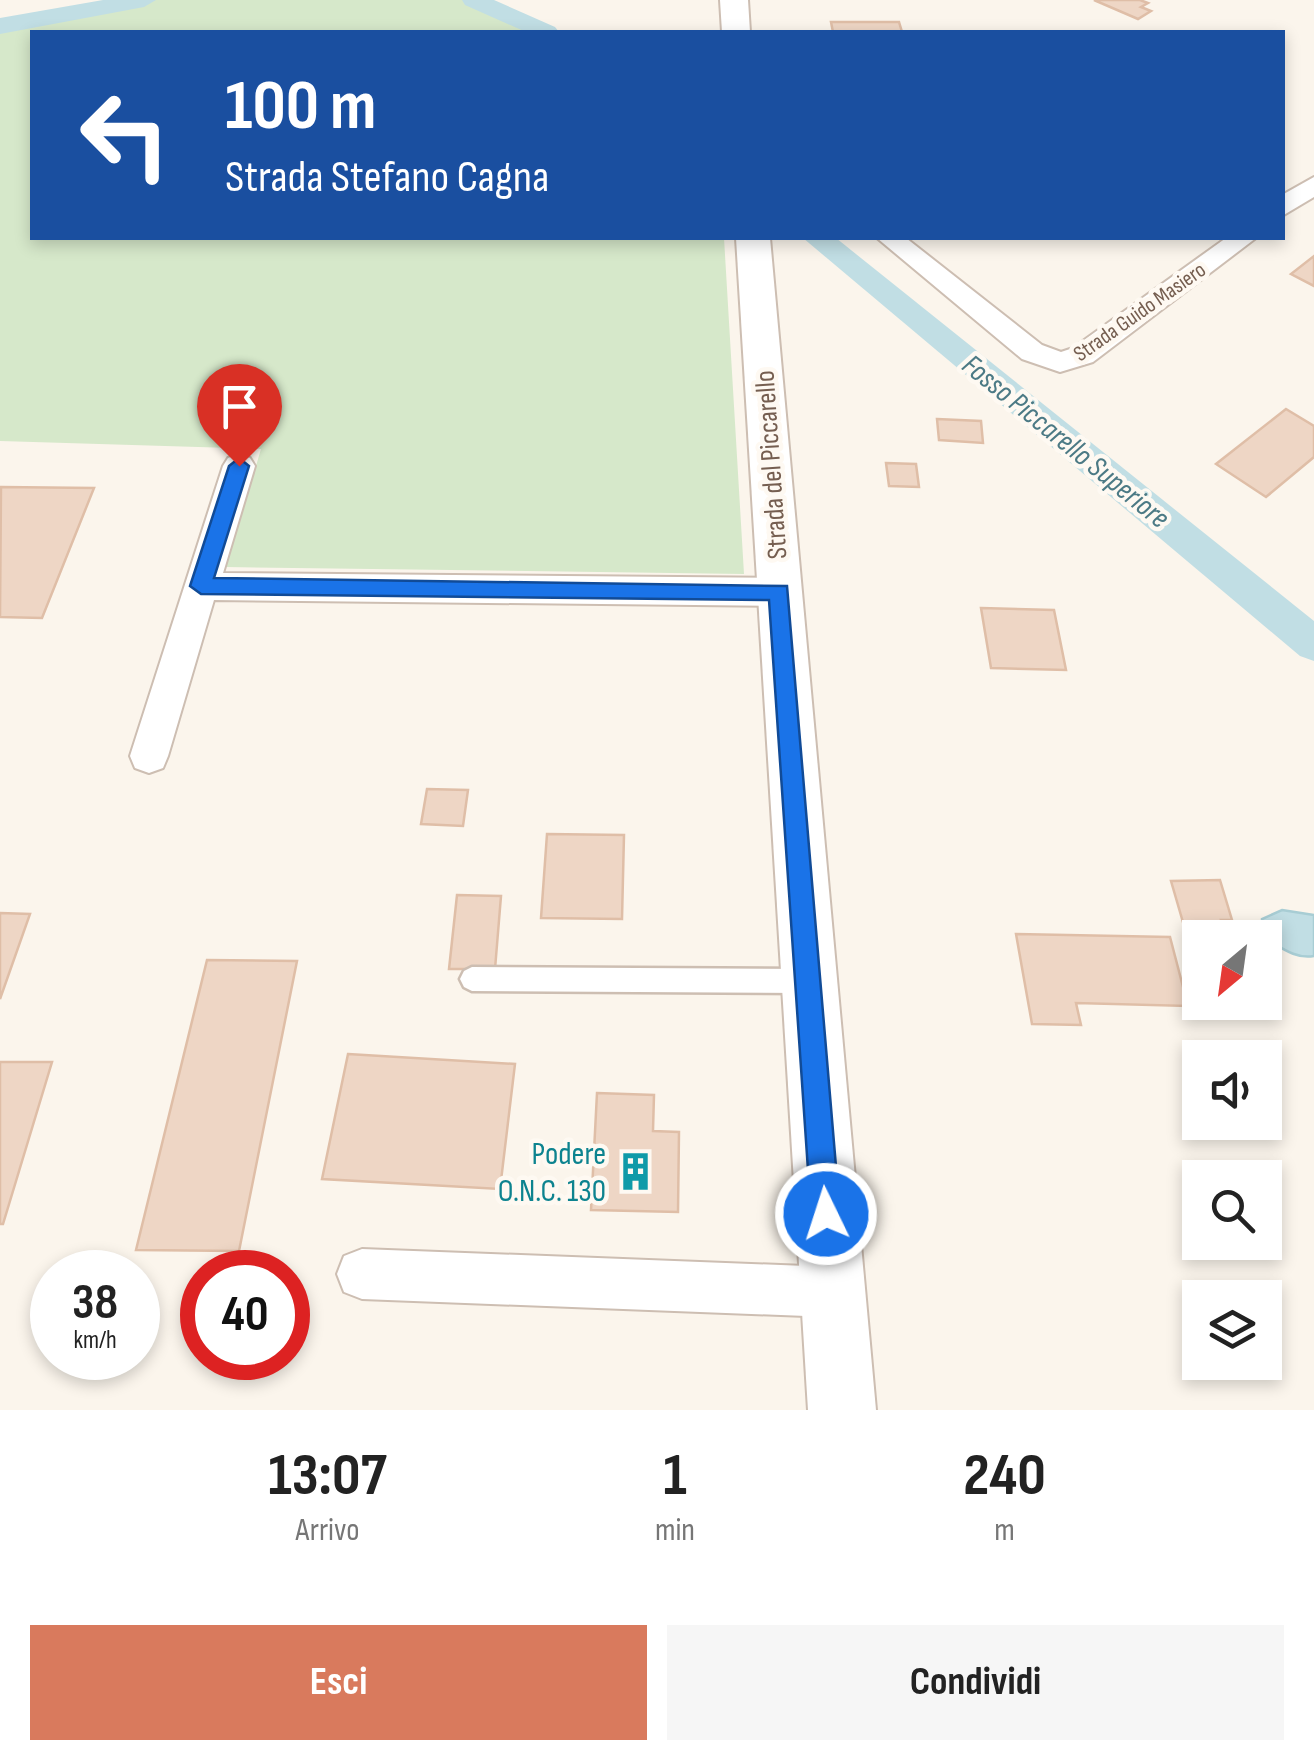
<!DOCTYPE html>
<html lang="it">
<head>
<meta charset="utf-8">
<style>
	:root { --surface:#fff; --page:#f6f6f6; --text:#222; --muted:#767676; --accent:#d97a5d }
	body { margin:0; font-family:"Sofia Sans Condensed",sans-serif; background:var(--page); color:var(--text); height:100vh; display:flex; flex-direction:column; font-size:38px; white-space:nowrap }
	* { box-sizing:border-box; margin:0 }
	p { font-size:32px; color:var(--muted) }
	.icon { flex:none; width:55px; height:55px; fill:none; stroke:currentColor; stroke-width:2; stroke-linecap:round; stroke-linejoin:round }
	.map { position:relative; height:1410px; overflow:hidden }
	.details { display:flex; flex-direction:column; background:var(--surface); flex:1 }
	.details>* { flex:none }
	.guide { position:absolute; left:30px; top:30px; width:1255px; height:210px; border-radius:0px; box-shadow:0 5px 15px #0003; background:#1a4fa0; color:#fff; overflow:hidden }
	.needle { width:65px; rotate:209deg }
	.fabs { position:absolute; left:1182px; top:920px; display:grid; gap:20px }
	.fabs a { display:grid; place-items:center; width:100px; height:100px; border-radius:0px; background:var(--surface); box-shadow:0 5px 15px #0003; font-size:50px }
	.speed { position:absolute; left:30px; top:1250px; display:flex; gap:20px; font-size:50px; font-weight:700; text-align:center }
	.speed>* { display:grid; place-content:center; width:130px; height:130px; border-radius:50%; background:var(--surface); box-shadow:0 5px 15px #0003; line-height:1 }
	.speed small { font-size:25px; font-weight:400 }
	.speed .limit { border:15px solid #d22; background:#fff; color:#111 }
	.pin { position:absolute; display:grid; place-items:center; width:85px; height:85px; color:#fff; margin:-102px -42px; border-radius:50% 50% 50% 0; rotate:-45deg; box-shadow:0 0 10px #0007 }
	.pin .icon { rotate:45deg }
	.me { position:absolute; width:110px; margin:-55px; rotate:356deg; stroke-linejoin:round; filter:drop-shadow(0 0 8px #0008) }
	.turn { display:flex; align-items:center; gap:35px; height:210px; padding:0 30px; font-size:45px }
	.turn .icon { width:130px; height:130px; stroke-width:2.5 }
	.turn b { display:block; font-size:70px; line-height:85px }
	.eta { display:flex; justify-content:space-evenly; align-items:center; height:170px; text-align:center }
	.eta b { font-size:60px; font-weight:700; line-height:70px }
	.cta { display:flex; gap:20px; margin-top:auto; padding:20px 30px }
	.cta a { flex:1; height:115px; border-radius:0px; background:var(--accent); color:#fff; font-size:40px; font-weight:700; line-height:115px; text-align:center }
	.cta a+a { background:var(--page); color:var(--text) }
	.map>svg:first-child { display:block }
	.green { fill:#d6e8ca }
	.water { fill:#c1dee4; stroke:#a8cdd4; stroke-width:2.5 }
	.lines { fill:none; stroke-linecap:round; stroke-linejoin:round }
	.canal { fill:#c1dee4; fill-rule:evenodd }
	.building { fill:#eed6c5; stroke:#dfbea7; stroke-width:2.5 }
	.service-casing { stroke:#cdbeb2; stroke-width:5 }
	.minor-casing { stroke:#cdbeb2; stroke-width:4 }
	.tertiary-casing { stroke:#cdbeb2; stroke-width:4 }
	.service { fill:#fff; fill-rule:evenodd }
	.minor { fill:#fff; fill-rule:evenodd }
	.tertiary { fill:#fff; fill-rule:evenodd }
	.route { fill:#1a73e8; stroke:#114b97; stroke-width:2.5 }
	.labels { text-anchor:middle; stroke-width:9; stroke-linejoin:round; paint-order:stroke }
	.far-street-label { font-size:22px; fill:#755e50; stroke:#fef9f2 }
	.street-label { font-size:28px; fill:#755e50; stroke:#fef9f2 }
	.water-label { font-size:30px; font-style:italic; fill:#4c7a85; stroke:#fef9f2 }
	.near-culture-label { font-size:32px; fill:#0d838f; stroke:#fef9f2; text-anchor:end }
</style>
</head>
<body>
<div class="map">
<svg width="1314" height="1410" viewBox="0 0 1314 1410">
	<rect width="100%" height="100%" fill="#fbf5ec"/>
	<!-- green -->
	<polygon class="green" points="144,0 474,0 546,32 32,32 32,238 724,238 744,574 226,567 261,449 0,441 0,26"/>
	<!-- water -->
	<path class="water" d="M1282,910L1314,915V956C1294,960 1277,944 1262,937V919Z"/>
	<g class="lines">
		<!-- canal -->
		<g class="canal">
			<polygon points="103,0 156,0 144,7 0,34 0,18"/>
			<polygon points="462,0 494,0 555,27 559,32 526,32 465,5"/>
			<polygon points="803,238 836,238 1314,621 1314,661 1300,656"/>
		</g>
	</g>
	<!-- building -->
	<g class="building">
		<polygon points="1094,0 1140,0 1148,3 1141,7 1151,11 1138,19"/>
		<polygon points="831,22 899,22 902,32 833,32"/>
		<polygon points="1314,256 1314,286 1291,274"/>
		<polygon points="1286,409 1314,426 1314,457 1266,497 1216,464"/>
		<polygon points="937,419 981,421 983,443 939,440"/>
		<polygon points="886,463 916,464 919,487 889,486"/>
		<polygon points="1,487 94,488 42,618 0,617"/>
		<polygon points="981,608 1054,610 1066,670 991,668"/>
		<polygon points="427,789 468,790 463,826 421,824"/>
		<polygon points="547,834 624,835 622,919 541,918"/>
		<polygon points="1220,880 1232,920 1221,920 1226,936 1187,936 1171,881"/>
		<polygon points="457,895 501,896 495,969 449,969"/>
		<polygon points="0,913 30,914 0,999"/>
		<polygon points="1016,934 1170,937 1188,1006 1076,1003 1081,1025 1032,1024"/>
		<polygon points="207,960 297,961 239,1251 136,1250"/>
		<polygon points="348,1054 515,1064 500,1189 322,1179"/>
		<polygon points="0,1062 52,1062 3,1224 0,1224"/>
		<polygon points="597,1093 654,1095 653,1131 679,1132 678,1212 591,1210"/>
	</g>
	<g class="lines">
		<defs>
			<polygon id="service" points="472,967 805,969 813,973 817,981 813,989 805,993 472,991 464,987 460,979 464,971"/>
			<g id="minor">
				<polygon points="1314,177 1314,197 1282,216 1282,195"/>
				<polygon points="877,238 906,238 1042,345 1061,352 1073,348 1226,238 1256,238 1093,362 1060,372 1022,359"/>
				<polygon points="239,454 250,458 255,466 223,573 779,578 791,582 796,592 791,602 779,606 214,600 168,756 163,768 149,773 135,768 130,756 223,466 228,458"/>
				<polygon points="362,1249 831,1267 849,1274 856,1292 849,1310 831,1317 362,1299 344,1292 337,1274 344,1256"/>
			</g>
			<g id="tertiary">
				<polygon points="720,0 748,0 750,32 722,32"/>
				<polygon points="736,238 770,238 876,1410 808,1410"/>
			</g>
		</defs>
		<!-- service casing -->
		<use href="#service" class="service-casing"/>
		<!-- minor casing -->
		<use href="#minor" class="minor-casing"/>
		<!-- tertiary casing -->
		<use href="#tertiary" class="tertiary-casing"/>
		<!-- service -->
		<use href="#service" class="service"/>
		<!-- minor -->
		<use href="#minor" class="minor"/>
		<!-- tertiary -->
		<use href="#tertiary" class="tertiary"/>
	</g>
	<!-- route -->
	<polygon class="route" points="239,458 249,466 214,578 787,586 840,1214 836,1225 826,1229 815,1225 811,1214 769,600 201,594 190,586 229,466"/>
	<!-- icons -->
	<defs>
		<symbol id="building-bare" viewBox="-9 -9 18 18"><path d="M-4-6H4V6H1V3H-1V6H-4ZM-2.5-4.3h1.7v1.8h-1.7ZM.8-4.3h1.7v1.8H.8ZM-2.5-1h1.7V.8h-1.7ZM.8-1h1.7V.8H.8Z" fill="#0f9aa8" stroke="#fef9f2" stroke-width="2.5" paint-order="stroke"/></symbol>
	</defs>
	<g fill-rule="evenodd">
		<use href="#building-bare" x="608" y="1144" width="55" height="55"/>
	</g>
	<g class="labels">
		<!-- far-street labels -->
		<g class="far-street-label">
			<text transform="translate(1139 311) rotate(-35)" y="8">Strada Guido Masiero</text>
		</g>
		<!-- street labels -->
		<g class="street-label">
			<text transform="translate(770 465) rotate(-94)" y="10">Strada del Piccarello</text>
		</g>
		<!-- water labels -->
		<g class="water-label">
			<text transform="translate(1066 441) rotate(39)" y="10">Fosso Piccarello Superiore</text>
		</g>
		<!-- near-culture labels -->
		<g class="near-culture-label">
			<text x="606" y="1164">Podere<tspan x="606" dy="37">O.N.C. 130</tspan></text>
		</g>
	</g>
</svg>
<div class="fabs">
<a><svg class="needle" viewBox="-14 -14 28 28"><path d="M0-13l5 13h-10z" fill="#e53935"/><path d="M0 13l5-13h-10z" fill="#767676"/></svg></a>
<a><svg class="icon" aria-label="sound" viewBox="0 0 24 24"><path d="M4 9h4l5-4v14l-5-4H4zM17 9q2 3 0 6"/></svg></a>
<a><svg class="icon" aria-label="search" viewBox="0 0 24 24"><circle cx="10" cy="10" r="6"/><path d="M15 15l6 6"/></svg></a>
<a><svg class="icon" aria-label="layers" viewBox="0 0 24 24"><path d="M12 4l9 5-9 5-9-5zM3 14l9 5 9-5"/></svg></a>
</div>
<div class="speed"><div>38<small>km/h</small></div><div class="limit">40</div></div>
<div class="pin" style="left:239px;top:466px;background:#d93025"><svg class="icon" aria-label="arrive" viewBox="0 0 24 24"><path d="M6 21V4h12l-3 4 3 4H6"/></svg></div>
<svg class="me" style="left:826px;top:1214px" viewBox="-20 -20 40 40"><circle r="17" fill="#1a73e8" stroke="#fff" stroke-width="3"/><path d="M0-11L8 9 0 5-8 9z" fill="#fff"/></svg>
<div class="guide">
<div class="turn"><svg class="icon" aria-label="left" viewBox="0 0 24 24"><path d="M17 20v-9H6M10 6l-5 5 5 5"/></svg><div><b>100 m</b>Strada Stefano Cagna</div></div>
</div>
</div>
<section class="details">
<div class="eta">
<div><b>13:07</b><p>Arrivo</p></div>
<div><b>1</b><p>min</p></div>
<div><b>240</b><p>m</p></div>
</div>
<div class="cta"><a>Esci</a><a>Condividi</a></div>
</section>
</body>
</html>
